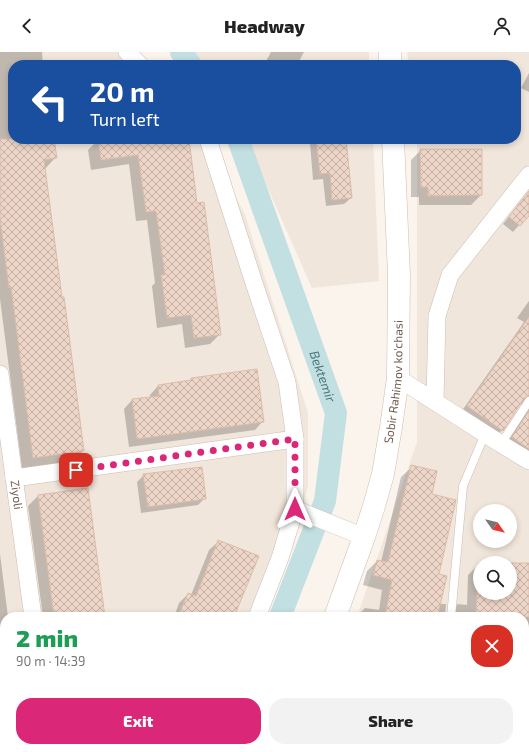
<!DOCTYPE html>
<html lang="en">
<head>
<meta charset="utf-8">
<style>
	:root { --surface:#fff; --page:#f2f2f2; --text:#222; --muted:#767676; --accent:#db2777 }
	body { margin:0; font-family:"Exo 2",sans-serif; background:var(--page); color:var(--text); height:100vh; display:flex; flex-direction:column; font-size:15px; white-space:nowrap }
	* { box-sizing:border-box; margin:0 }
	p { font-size:13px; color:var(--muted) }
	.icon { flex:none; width:22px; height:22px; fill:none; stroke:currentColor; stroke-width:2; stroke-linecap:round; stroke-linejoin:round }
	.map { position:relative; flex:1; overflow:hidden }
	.side { position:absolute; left:0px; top:560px; width:529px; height:140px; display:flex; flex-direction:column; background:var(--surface); border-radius:16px 16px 0 0; box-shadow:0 2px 6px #0003 }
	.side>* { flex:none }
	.banner { position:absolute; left:8px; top:8px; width:513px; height:84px; border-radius:16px; box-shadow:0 2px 6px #0003; background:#1a4fa0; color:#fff; overflow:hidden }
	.needle { width:26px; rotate:124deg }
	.fabs { position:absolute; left:473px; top:452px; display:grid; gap:8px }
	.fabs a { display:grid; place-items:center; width:44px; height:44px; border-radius:50%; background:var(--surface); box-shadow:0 2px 6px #0003; font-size:20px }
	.pin { position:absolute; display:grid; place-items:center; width:34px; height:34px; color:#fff; margin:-17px; border-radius:8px; box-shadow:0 2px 6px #0006 }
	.me { position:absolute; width:44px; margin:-22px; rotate:0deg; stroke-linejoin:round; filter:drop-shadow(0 0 3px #0008) }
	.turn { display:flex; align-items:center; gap:14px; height:84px; padding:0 16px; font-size:18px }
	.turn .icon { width:52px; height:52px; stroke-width:2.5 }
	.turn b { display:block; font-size:28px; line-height:34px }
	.round { display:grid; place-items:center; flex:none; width:42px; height:42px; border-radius:16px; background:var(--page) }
	.summary { display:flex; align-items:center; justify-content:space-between; height:68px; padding:0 16px }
	h1 { font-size:24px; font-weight:800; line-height:30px; color:#1e9e55 }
	.cta { display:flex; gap:8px; margin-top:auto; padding:8px 16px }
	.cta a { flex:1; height:46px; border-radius:16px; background:var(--accent); color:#fff; font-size:16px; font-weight:800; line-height:46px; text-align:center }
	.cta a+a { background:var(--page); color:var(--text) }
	header { display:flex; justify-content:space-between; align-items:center; height:52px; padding:0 16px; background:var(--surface); font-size:18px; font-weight:800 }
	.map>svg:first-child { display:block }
	.residential { fill:#f1e6db; fill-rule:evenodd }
	.shadow { fill:#0003 }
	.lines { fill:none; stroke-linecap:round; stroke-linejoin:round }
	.canal { stroke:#c2dfe2; stroke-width:22 }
	.building { fill:url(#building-cross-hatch); stroke:#ddbca9 }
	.lane-casing { stroke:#ccbdb3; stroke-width:9 }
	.street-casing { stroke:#ccbdb3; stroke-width:18 }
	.secondary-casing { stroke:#cebdb1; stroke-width:23 }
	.lane { stroke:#fff; stroke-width:8 }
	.street { stroke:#fff; stroke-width:17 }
	.secondary { stroke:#fff; stroke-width:22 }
	.route { stroke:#db2777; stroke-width:7; stroke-dasharray:0 12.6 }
	.labels { text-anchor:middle; stroke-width:3; stroke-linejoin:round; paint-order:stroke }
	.street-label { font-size:12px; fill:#735c51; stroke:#fdf9f2 }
	.water-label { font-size:13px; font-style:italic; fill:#4a767c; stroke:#fdf9f2 }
</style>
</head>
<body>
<header><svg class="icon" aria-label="back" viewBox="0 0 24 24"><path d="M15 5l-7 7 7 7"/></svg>Headway<svg class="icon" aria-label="person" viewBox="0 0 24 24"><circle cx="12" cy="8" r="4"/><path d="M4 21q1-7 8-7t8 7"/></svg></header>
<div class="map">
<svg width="529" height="700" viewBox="0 0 529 700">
	<defs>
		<pattern id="building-cross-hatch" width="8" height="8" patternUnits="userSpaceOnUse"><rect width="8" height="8" fill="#edd5c7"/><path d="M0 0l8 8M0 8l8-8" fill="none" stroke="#c4b0a4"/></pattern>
	</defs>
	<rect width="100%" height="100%" fill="#faf4ec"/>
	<!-- residential -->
	<g class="residential">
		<polygon points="0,0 140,0 152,13 13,13 13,87 207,87 245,163 308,361 308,434 286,510 264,565 5,565 5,689 2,700 0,700"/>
		<polygon points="187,0 369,0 369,13 196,13"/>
		<path d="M407,0H529V700H310L312,695H524V565H357L417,390V87H516V13H409ZM480,459H510V489H480ZM480,511H510V541H480Z"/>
		<polygon points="246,87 373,87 379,229 312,236"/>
		<polygon points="92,695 214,695 212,700 118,700"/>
	</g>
	<!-- shadow -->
	<g class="shadow">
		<polygon points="0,0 42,0 43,13 13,13 13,87 53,87 55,106 44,118 83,399 72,410 22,417 0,247"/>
		<polygon points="271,0 304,0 297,13 264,13"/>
		<polygon points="529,21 529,40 521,36"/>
		<polygon points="105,87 188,87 197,152 220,282 210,292 185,296 182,272 157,276 152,234 155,231 147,168 136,169 129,112 91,118 88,98 98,88"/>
		<polygon points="239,87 260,87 255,92"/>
		<polygon points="314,87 345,87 351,146 344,152 326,154 323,127 313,128 310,91"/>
		<polygon points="421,98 481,143 471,153 419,153 419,145 411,145 411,108"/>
		<polygon points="529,139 529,162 513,180 503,172"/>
		<polygon points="529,249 529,409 504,394 523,353 519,352 502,378 494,387 459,363 524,270 517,266"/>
		<polygon points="192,327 263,369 255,378 129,395 124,357 132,348 150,346 150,343 158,334 189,330"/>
		<polygon points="412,415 431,443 440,552 446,552 445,563 442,565 356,565 365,556 379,558 382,538 363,533 367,519 377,509 381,510 401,425"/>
		<polygon points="144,423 205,446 198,453 141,461 137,430"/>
		<polygon points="38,444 104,565 43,565 28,454"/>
		<polygon points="219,489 233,565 174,565 179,551 188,542 191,543 209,498"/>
		<polygon points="0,502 8,565 5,565 5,682 0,683"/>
		<polygon points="510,512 529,512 529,628 524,628 524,565 448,565 448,563 458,552 467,553 468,523 478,513 480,513 480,541 510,541"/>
		<polygon points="524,674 529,674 529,700 440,700 440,695 524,695"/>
		<polygon points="364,695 420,695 419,700 363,700"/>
	</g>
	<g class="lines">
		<!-- canal -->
		<g class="canal">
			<polyline points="181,0 191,13"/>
			<path id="s1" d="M238,87L336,361L325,449L280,565"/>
			<polyline points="227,700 229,695"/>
		</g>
	</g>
	<!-- building -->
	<g class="building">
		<polygon points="0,87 54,87 57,106 44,108 62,245 64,245 84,399 33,406 11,235 9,236 0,167"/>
		<polygon points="98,87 189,87 197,151 204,150 221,283 194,286 191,263 167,266 161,223 165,223 156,159 146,160 138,103 101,108"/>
		<polygon points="316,87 346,87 352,146 332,148 330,121 320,122"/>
		<polygon points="420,97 482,97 482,143 428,144 428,135 421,135"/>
		<polygon points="529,139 529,164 520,174 509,165"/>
		<polygon points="529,265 529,344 524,346 503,379 467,354"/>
		<polygon points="257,317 264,370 137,387 132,347 159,344 158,333 191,328 191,326"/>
		<polygon points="529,359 529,397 512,385"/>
		<polygon points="411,413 437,419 432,442 456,448 439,522 447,524 438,562 429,559 428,565 385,565 392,528 373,523 377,508 388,510"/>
		<polygon points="202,415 206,447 148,455 143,422"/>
		<polygon points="88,436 105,565 54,565 38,443"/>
		<polygon points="218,488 259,504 234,565 178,565 188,541 196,544"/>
		<polygon points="510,511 529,511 529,565 476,565 478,512 480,512 480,541 510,541"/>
	</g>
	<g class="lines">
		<defs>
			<g id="lane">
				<polyline points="501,392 529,349"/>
				<polyline points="451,565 463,434 485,382"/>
				<polyline points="438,700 439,695"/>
			</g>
			<g id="street">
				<polyline points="127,0 140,13"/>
				<polyline points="208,87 253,228 287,330 295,387 295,457 280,506 257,565"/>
				<path id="s2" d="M0,322L33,565"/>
				<polyline points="398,326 501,392 529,409"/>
				<polyline points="435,349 437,264 450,223 529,123"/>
				<polyline points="14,426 295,387"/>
				<polyline points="295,457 364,485"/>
				<polyline points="204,700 206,695"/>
			</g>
			<g id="secondary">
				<polyline points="390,0 390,13"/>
				<path id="s3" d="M335,565L364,485L374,454L383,422L391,375L398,326L399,223L393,87"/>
				<polyline points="286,700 288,695"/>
			</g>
		</defs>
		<!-- lane casing -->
		<use href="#lane" class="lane-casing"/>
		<!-- street casing -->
		<use href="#street" class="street-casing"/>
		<!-- secondary casing -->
		<use href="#secondary" class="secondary-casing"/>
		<!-- lane -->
		<use href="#lane" class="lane"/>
		<!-- street -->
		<use href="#street" class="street"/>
		<!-- secondary -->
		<use href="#secondary" class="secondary"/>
	</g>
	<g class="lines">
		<!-- route -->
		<polyline class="route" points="76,418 295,387 295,457"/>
	</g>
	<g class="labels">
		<!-- street labels -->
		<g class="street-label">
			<text dy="4" stroke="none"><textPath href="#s3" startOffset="244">Sobir Rahimov ko'chasi</textPath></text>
			<text dy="4" stroke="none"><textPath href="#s2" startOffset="122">Ziyoli</textPath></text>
		</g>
		<!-- water labels -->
		<g class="water-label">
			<text dy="5" stroke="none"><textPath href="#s1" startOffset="252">Bektemir</textPath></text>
		</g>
	</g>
</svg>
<div class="fabs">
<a><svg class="needle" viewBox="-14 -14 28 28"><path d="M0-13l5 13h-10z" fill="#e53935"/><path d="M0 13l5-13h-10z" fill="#767676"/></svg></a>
<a><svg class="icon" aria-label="search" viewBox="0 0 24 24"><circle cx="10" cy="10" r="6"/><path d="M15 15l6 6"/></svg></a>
</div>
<div class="pin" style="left:76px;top:418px;background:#d93025"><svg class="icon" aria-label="arrive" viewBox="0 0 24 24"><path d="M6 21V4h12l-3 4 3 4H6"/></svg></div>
<svg class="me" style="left:295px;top:457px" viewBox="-20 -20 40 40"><path d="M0-17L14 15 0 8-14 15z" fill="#db2777" stroke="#fff" stroke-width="4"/></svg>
<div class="banner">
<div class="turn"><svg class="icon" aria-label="left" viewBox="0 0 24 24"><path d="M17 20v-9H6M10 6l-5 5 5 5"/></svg><div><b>20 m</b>Turn left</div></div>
</div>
<section class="side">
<div class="summary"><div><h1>2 min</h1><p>90 m · 14:39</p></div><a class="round" style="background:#d93025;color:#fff"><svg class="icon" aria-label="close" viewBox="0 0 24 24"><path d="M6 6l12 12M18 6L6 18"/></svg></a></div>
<div class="cta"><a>Exit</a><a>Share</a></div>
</section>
</div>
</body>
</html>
